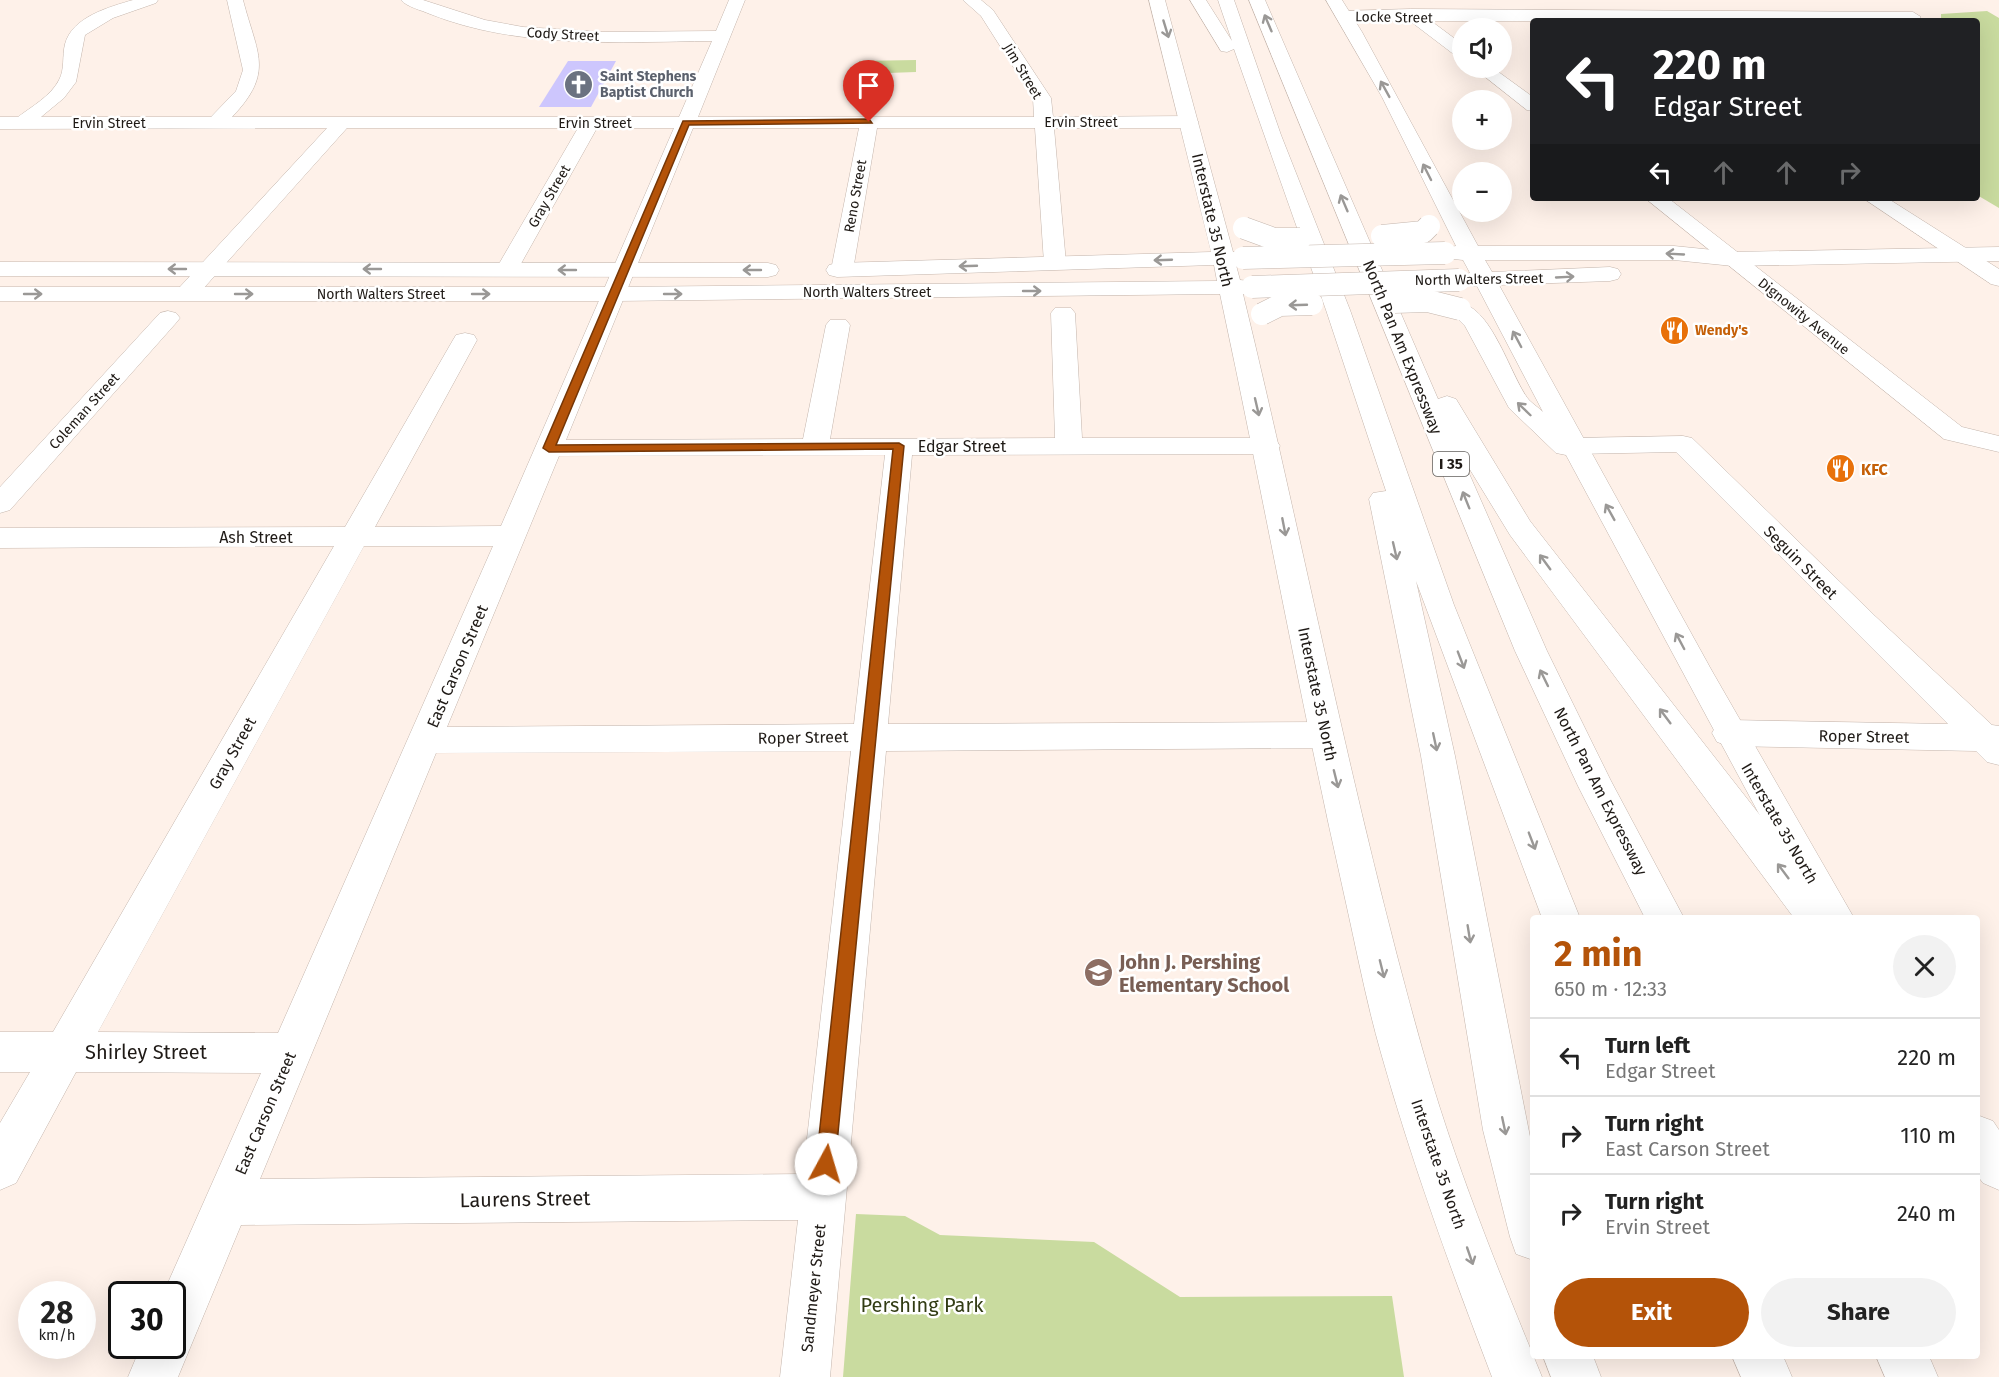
<!DOCTYPE html>
<html lang="en">
<head>
<meta charset="utf-8">
<style>
	:root { --surface:#fff; --page:#f2f2f2; --text:#222; --muted:#767676; --line:#e0e0e0; --accent:#b45309 }
	body { margin:0; font-family:"Fira Sans",sans-serif; background:var(--page); color:var(--text); height:100vh; display:flex; flex-direction:column; font-size:22px; white-space:nowrap }
	* { box-sizing:border-box; margin:0 }
	p { font-size:20px; color:var(--muted) }
	.icon { flex:none; width:33px; height:33px; fill:none; stroke:currentColor; stroke-width:2; stroke-linecap:round; stroke-linejoin:round }
	.map { position:relative; flex:1; overflow:hidden }
	.drawer { position:absolute; left:1530px; top:915px; width:450px; height:444px; display:flex; flex-direction:column; background:var(--surface); border-radius:6px; box-shadow:0 6px 24px #0002 }
	.drawer>* { flex:none }
	.banner { position:absolute; left:1530px; top:18px; width:450px; height:183px; border-radius:6px; box-shadow:0 6px 24px #0002; background:#202124; color:#fff; overflow:hidden }
	.tools { position:absolute; left:1452px; top:18px; display:grid; gap:12px }
	.tools a { display:grid; place-items:center; width:60px; height:60px; border-radius:50%; background:var(--surface); box-shadow:0 6px 24px #0002; font-size:30px }
	.speed { position:absolute; left:18px; top:1281px; display:flex; gap:12px; font-size:30px; font-weight:700; text-align:center }
	.speed>* { display:grid; place-content:center; width:78px; height:78px; border-radius:50%; background:var(--surface); box-shadow:0 6px 24px #0002; line-height:1 }
	.speed small { font-size:15px; font-weight:400 }
	.speed .limit { border:3px solid #111; border-radius:9px; background:#fff; color:#111 }
	.pin { position:absolute; display:grid; place-items:center; width:51px; height:51px; color:#fff; margin:-62px -26px; border-radius:50% 50% 50% 0; rotate:-45deg; box-shadow:0 0 6px #0007 }
	.pin .icon { rotate:45deg }
	.me { position:absolute; width:66px; margin:-33px; rotate:6deg; stroke-linejoin:round; filter:drop-shadow(0 0 4px #0008) }
	.turn { display:flex; align-items:center; gap:21px; height:126px; padding:0 24px; font-size:27px }
	.turn .icon { width:78px; height:78px; stroke-width:2.5 }
	.turn b { display:block; font-size:42px; line-height:51px }
	.lanes { display:flex; align-items:center; height:57px; padding:0 24px; background:#0003; justify-content:center; gap:30px; direction:ltr }
	.lanes .off { opacity:.35 }
	.round { display:grid; place-items:center; flex:none; width:63px; height:63px; border-radius:32px; background:var(--page) }
	.head { display:flex; align-items:center; justify-content:space-between; height:102px; padding:0 24px }
	h1 { font-size:36px; font-weight:700; line-height:45px; color:var(--accent) }
	.cta { display:flex; gap:12px; margin-top:auto; padding:12px 24px }
	.cta a { flex:1; height:69px; border-radius:36px; background:var(--accent); color:#fff; font-size:24px; font-weight:700; line-height:69px; text-align:center }
	.cta a+a { background:var(--page); color:var(--text) }
	ul { padding:0; list-style:none }
	li { display:flex; align-items:center; gap:18px; height:78px; padding:0 24px; border-top:2px solid var(--line) }
	li div { flex:1 }
	li b { display:block; font-size:22px }
	li em { font-style:normal }
	.map>svg:first-child { display:block }
	.green { fill:#c9db9f }
	.building { fill:#cdc6fd }
	.lines { fill:none; stroke-linecap:round; stroke-linejoin:round }
	.minor-casing { stroke:#c4b5ac; stroke-width:1 }
	.major-casing { stroke:#c4b5ac; stroke-width:1 }
	.highway-casing { stroke:#c4b5ac; stroke-width:1 }
	.minor { fill:#fff; fill-rule:evenodd }
	.major { fill:#fff; fill-rule:evenodd }
	.highway { fill:#fff; fill-rule:evenodd }
	.major-bridge-casing { stroke:#c4b5ac; stroke-width:23; stroke-linecap:butt }
	.major-bridge { stroke:#fff; stroke-width:22 }
	.oneway { stroke:#9a9896 }
	.route { fill:#b45309; stroke:#753606; stroke-width:1.5 }
	.labels { text-anchor:middle; stroke-width:5; stroke-linejoin:round; paint-order:stroke }
	.far-street-label { font-size:14px; fill:#1f1a16; stroke:#fff }
	.far-worship-label { font-size:14px; font-weight:bold; fill:#5b616d; stroke:#fff; text-anchor:start }
	.far-food-label { font-size:14px; font-weight:bold; fill:#c56008; stroke:#fff; text-anchor:start }
	.shield { fill:#fff; stroke:#625f5c; stroke-width:1.5 }
	.shield-label { font-size:15px; font-weight:bold; fill:#1f1a16 }
	.street-label { font-size:16px; fill:#1f1a16; stroke:#fff }
	.food-label { font-size:16px; font-weight:bold; fill:#c56008; stroke:#fff; text-anchor:start }
	.near-education-label { font-size:20px; font-weight:bold; fill:#785e54; stroke:#fff; text-anchor:start }
	.near-street-label { font-size:20px; fill:#1f1a16; stroke:#fff }
	.near-park-label { font-size:20px; fill:#323c14; stroke:#fff }
</style>
</head>
<body>
<div class="map">
<svg width="1999" height="1377" viewBox="0 0 1999 1377">
	<rect width="100%" height="100%" fill="#fef1e9"/>
	<!-- green -->
	<g class="green">
		<polygon points="1987,11 1999,18 1999,208 1977,195 1977,21 1935,21 1941,19 1941,14"/>
		<polygon points="916,60 916,72 859,74 859,61"/>
		<polygon points="856,1214 905,1216 940,1235 1094,1242 1180,1297 1392,1296 1404,1377 843,1377"/>
	</g>
	<!-- building -->
	<polygon class="building" points="568,61 616,61 591,107 539,107"/>
	<g class="lines">
		<defs>
			<g id="minor">
				<path d="M133,0H158L156,3L113,18L85,35L76,82L64,98L41,117H211L236,91L243,70L227,0H243C257,54 275,72 232,117H679L712,41C619,42 518,49 430,14C421,10 407,7 401,0H423L485,20L523,27L602,32L716,31L729,0H745L698,117H1034L1033,98L981,16L963,0H981L993,10L1051,98L1053,117L1190,116L1199,122L1190,128H1054L1066,263L1063,268H1047L1044,263L1035,128H877L853,270L850,275H834L831,270L859,128H693L566,440L803,439L826,325L830,320H846L850,325L830,439L1055,438L1051,313L1055,308H1071L1075,313L1082,438H1267L1276,440L1280,446L1276,452L1267,454L912,455L888,724L1325,722L1337,726L1342,735L1337,744L1325,748L886,751L830,1377H780L798,1220L241,1225L178,1377H128L141,1346H172V1294H163L261,1073L76,1072L16,1183L0,1190V1123L30,1072H0V1032H53L334,546L0,548V528L345,527L453,340L456,335L465,333L474,335L477,340L375,527L501,526L674,128H597L518,269L515,274H499L496,269L578,128H347L194,299H178L174,294L178,289L327,128L0,129V117H18C31,107 51,96 59,80C65,69 62,56 65,44C72,17 109,7 133,0ZM885,455L854,724L447,727L559,456ZM364,546H493L278,1033L98,1032ZM851,751L803,1174L260,1179L436,753Z"/>
				<polygon points="1411,9 1913,12 1921,17 1916,21 1431,21 1462,44 1462,57 1456,56 1410,21 1344,21 1336,16 1344,11"/>
				<polygon points="1474,68 1493,68 1533,97 1533,111 1527,110"/>
				<polygon points="1645,198 1668,198 1962,427 1999,436 1999,452 1944,439"/>
				<polygon points="1863,198 1887,198 1999,269 1999,286 1991,284"/>
				<polygon points="168,311 176,313 180,318 176,323 10,510 0,513 0,487 160,313"/>
				<polygon points="1683,436 1692,438 1875,616 1992,725 1999,726 1999,765 1987,762 1976,751 1729,746 1717,742 1712,733 1717,724 1729,720 1948,724 1676,452 1574,454 1565,452 1561,446 1565,440 1574,438"/>
			</g>
			<g id="major">
				<path d="M1149,0H1165L1233,252L1251,253L1254,258L1251,263L1236,265L1240,280L1258,282L1261,287L1258,292L1243,294C1304,545 1352,799 1422,1048C1453,1160 1498,1270 1542,1377H1492C1451,1270 1412,1163 1381,1053C1366,1001 1356,947 1344,894C1299,695 1263,494 1220,294L615,301H0V287H615L1217,281L1214,265L837,277L829,275L826,270L829,265L837,263L1211,252Z"/>
				<path d="M1326,0H1342L1362,32L1478,246H1674L1733,252L1999,247V261L1733,266L1674,260H1485L1492,272L1610,267L1618,269L1621,274L1618,279L1610,281L1499,285L1712,671L1854,918H1815L1566,455L1556,453L1509,408L1465,326L1448,309L1452,304C1489,295 1510,377 1529,400C1533,404 1539,408 1543,412L1477,286L1458,285L1455,280L1458,275L1470,273L1463,260L1444,258L1441,253L1444,248L1456,246L1382,97Z"/>
				<polygon points="0,262 768,263 776,265 779,270 776,275 768,277 0,276"/>
				<polygon points="1977,1115 1993,1121 1999,1130 1999,1190 1983,1183 1977,1175"/>
			</g>
			<g id="highway">
				<polygon points="1190,0 1206,0 1232,41 1218,0 1234,0 1281,135 1350,310 1454,605 1580,918 1542,918 1416,581 1455,756 1533,1152 1533,1260 1516,1254 1510,1237 1483,1130 1421,756 1369,499 1373,493 1386,491 1326,310 1234,49 1227,52 1221,51"/>
				<polygon points="1249,0 1265,0 1438,399 1447,396 1456,399 1530,521 1831,906 1836,918 1794,918 1510,535 1461,455 1547,651 1611,781 1684,918 1645,918 1578,786 1515,651"/>
				<polygon points="1543,1356 1593,1356 1601,1377 1551,1377"/>
				<polygon points="1732,1356 1783,1356 1792,1377 1741,1377"/>
				<polygon points="1876,1356 1929,1356 1938,1377 1885,1377"/>
			</g>
		</defs>
		<!-- minor casing -->
		<use href="#minor" class="minor-casing"/>
		<!-- major casing -->
		<use href="#major" class="major-casing"/>
		<!-- highway casing -->
		<use href="#highway" class="highway-casing"/>
		<!-- minor -->
		<use href="#minor" class="minor"/>
		<!-- major -->
		<use href="#major" class="major"/>
		<!-- highway -->
		<use href="#highway" class="highway"/>
		<defs>
			<g id="major-bridge">
				<polyline points="1244,228 1274,239 1300,239"/>
				<polyline points="1382,236 1423,232 1429,226"/>
				<polyline points="1243,258 1445,253"/>
				<polyline points="1252,287 1459,280"/>
				<polyline points="1394,302 1428,301 1460,309"/>
				<polyline points="1262,314 1280,305 1312,304"/>
			</g>
		</defs>
		<!-- major-bridge casing -->
		<use href="#major-bridge" class="major-bridge-casing"/>
		<!-- major-bridge -->
		<use href="#major-bridge" class="major-bridge"/>
	</g>
	<!-- one-way arrows -->
	<defs><path id="oneway-shaft" d="M-6 0H5M1.5-3L5.5 0L1.5 3" fill="none" stroke-width="1.6" stroke-linecap="round" stroke-linejoin="round" transform="scale(1.5)"/></defs>
	<g class="oneway">
		<use href="#oneway-shaft" transform="translate(1268 23) rotate(-113)"/>
		<use href="#oneway-shaft" transform="translate(1166 29) rotate(73)"/>
		<use href="#oneway-shaft" transform="translate(1385 89) rotate(-119)"/>
		<use href="#oneway-shaft" transform="translate(1427 172) rotate(-117)"/>
		<use href="#oneway-shaft" transform="translate(1344 203) rotate(-113)"/>
		<use href="#oneway-shaft" transform="translate(1675 254) rotate(-177)"/>
		<use href="#oneway-shaft" transform="translate(1163 260) rotate(178)"/>
		<use href="#oneway-shaft" transform="translate(968 266) rotate(178)"/>
		<use href="#oneway-shaft" transform="translate(177 269) rotate(180)"/>
		<use href="#oneway-shaft" transform="translate(372 269) rotate(180)"/>
		<use href="#oneway-shaft" transform="translate(567 270) rotate(-180)"/>
		<use href="#oneway-shaft" transform="translate(752 270) rotate(180)"/>
		<use href="#oneway-shaft" transform="translate(1565 277) rotate(-3)"/>
		<use href="#oneway-shaft" transform="translate(1032 291)"/>
		<use href="#oneway-shaft" transform="translate(33 294)"/>
		<use href="#oneway-shaft" transform="translate(244 294)"/>
		<use href="#oneway-shaft" transform="translate(481 294)"/>
		<use href="#oneway-shaft" transform="translate(673 294)"/>
		<use href="#oneway-shaft" transform="translate(1298 305) rotate(178)"/>
		<use href="#oneway-shaft" transform="translate(1517 339) rotate(-118)"/>
		<use href="#oneway-shaft" transform="translate(1257 407) rotate(77)"/>
		<use href="#oneway-shaft" transform="translate(1524 409) rotate(-136)"/>
		<use href="#oneway-shaft" transform="translate(1466 500) rotate(-112)"/>
		<use href="#oneway-shaft" transform="translate(1610 512) rotate(-119)"/>
		<use href="#oneway-shaft" transform="translate(1284 527) rotate(79)"/>
		<use href="#oneway-shaft" transform="translate(1395 551) rotate(77)"/>
		<use href="#oneway-shaft" transform="translate(1545 562) rotate(-126)"/>
		<use href="#oneway-shaft" transform="translate(1680 641) rotate(-118)"/>
		<use href="#oneway-shaft" transform="translate(1461 660) rotate(69)"/>
		<use href="#oneway-shaft" transform="translate(1544 678) rotate(-116)"/>
		<use href="#oneway-shaft" transform="translate(1665 716) rotate(-127)"/>
		<use href="#oneway-shaft" transform="translate(1435 742) rotate(78)"/>
		<use href="#oneway-shaft" transform="translate(1336 779) rotate(76)"/>
		<use href="#oneway-shaft" transform="translate(1532 841) rotate(69)"/>
		<use href="#oneway-shaft" transform="translate(1783 871) rotate(-127)"/>
		<use href="#oneway-shaft" transform="translate(1469 934) rotate(81)"/>
		<use href="#oneway-shaft" transform="translate(1382 969) rotate(76)"/>
		<use href="#oneway-shaft" transform="translate(1504 1126) rotate(78)"/>
		<use href="#oneway-shaft" transform="translate(1470 1256) rotate(71)"/>
	</g>
	<!-- route -->
	<polygon class="route" points="869,119 872,123 689,125 556,445 899,443 904,446 835,1164 832,1170 826,1173 819,1170 816,1164 893,449 549,452 543,448 683,121"/>
	<!-- icons -->
	<defs>
		<symbol id="church-disc" viewBox="-11 -11 22 22"><circle r="9.5" fill="#6b7280" stroke="#fff"/><path d="M-1.2-6h2.4v3.5h3.3v2.4h-3.3V6h-2.4V-.1h-3.3v-2.4h3.3Z" fill="#fff"/></symbol>
		<symbol id="restaurant-disc" viewBox="-11 -11 22 22"><circle r="9.5" fill="#e8710a" stroke="#fff"/><path d="M-5-6h1v4h1v-4h1v4h1v-4h1v5L-1.5 .5V6h-2V.5L-5-1ZM5-6V6H3V1.5H1.5Q1.5-4 5-6Z" fill="#fff"/></symbol>
		<symbol id="school-disc" viewBox="-11 -11 22 22"><circle r="9.5" fill="#8d6e63" stroke="#fff"/><path d="M0-5L7-2L0 1L-7-2ZM-4 1L0 2.5L4 1V4Q0 6-4 4Z" fill="#fff"/></symbol>
	</defs>
	<g fill-rule="evenodd">
		<use href="#church-disc" x="562" y="68" width="33" height="33"/>
		<use href="#restaurant-disc" x="1658" y="314" width="33" height="33"/>
		<use href="#restaurant-disc" x="1824" y="452" width="33" height="33"/>
		<use href="#school-disc" x="1082" y="956" width="33" height="33"/>
	</g>
	<g class="labels">
		<!-- far-street labels -->
		<g class="far-street-label">
			<text transform="translate(1394 17) rotate(1)" y="5">Locke Street</text>
			<text transform="translate(563 34) rotate(3)" y="5">Cody Street</text>
			<text transform="translate(1023 71) rotate(59)" y="5">Jim Street</text>
			<text x="1081" y="127">Ervin Street</text>
			<text x="109" y="128">Ervin Street</text>
			<text x="595" y="128">Ervin Street</text>
			<text transform="translate(549 196) rotate(-60)" y="5">Gray Street</text>
			<text transform="translate(855 196) rotate(-80)" y="5">Reno Street</text>
			<text transform="translate(1479 279) rotate(-1)" y="5">North Walters Street</text>
			<text x="867" y="297">North Walters Street</text>
			<text x="381" y="299">North Walters Street</text>
			<text transform="translate(1804 316) rotate(39)" y="5">Dignowity Avenue</text>
			<text transform="translate(84 411) rotate(-48)" y="5">Coleman Street</text>
		</g>
		<!-- far-worship labels -->
		<g class="far-worship-label">
			<text x="600" y="81">Saint Stephens<tspan x="600" dy="16">Baptist Church</tspan></text>
		</g>
		<!-- far-food labels -->
		<g class="far-food-label">
			<text x="1695" y="335">Wendy's</text>
		</g>
		<!-- shield labels -->
		<rect class="shield" x="1433" y="452" width="36" height="24" rx="4.5"/>
		<g class="shield-label">
			<text x="1451" y="469">I 35</text>
		</g>
		<!-- street labels -->
		<g class="street-label">
			<text transform="translate(1213 220) rotate(77)" y="6">Interstate 35 North</text>
			<text transform="translate(1403 347) rotate(68)" y="6">North Pan Am Expressway</text>
			<text x="962" y="452">Edgar Street</text>
			<text x="256" y="543">Ash Street</text>
			<text transform="translate(1801 562) rotate(45)" y="6">Seguin Street</text>
			<text transform="translate(457 666) rotate(-67)" y="6">East Carson Street</text>
			<text transform="translate(1318 694) rotate(78)" y="6">Interstate 35 North</text>
			<text transform="translate(1864 736) rotate(1)" y="6">Roper Street</text>
			<text transform="translate(803 737) rotate(-1)" y="6">Roper Street</text>
			<text transform="translate(232 753) rotate(-61)" y="6">Gray Street</text>
			<text transform="translate(1601 791) rotate(63)" y="6">North Pan Am Expressway</text>
			<text transform="translate(1780 823) rotate(60)" y="6">Interstate 35 North</text>
			<text transform="translate(265 1113) rotate(-67)" y="6">East Carson Street</text>
			<text transform="translate(1439 1164) rotate(71)" y="6">Interstate 35 North</text>
			<text transform="translate(813 1288) rotate(-84)" y="6">Sandmeyer Street</text>
		</g>
		<!-- food labels -->
		<g class="food-label">
			<text x="1861" y="475">KFC</text>
		</g>
		<!-- near-education labels -->
		<g class="near-education-label">
			<text x="1119" y="969">John J. Pershing<tspan x="1119" dy="23">Elementary School</tspan></text>
		</g>
		<!-- near-street labels -->
		<g class="near-street-label">
			<text x="146" y="1059">Shirley Street</text>
			<text transform="translate(525 1199) rotate(-1)" y="7">Laurens Street</text>
		</g>
		<!-- near-park labels -->
		<g class="near-park-label">
			<text x="922" y="1312">Pershing Park</text>
		</g>
	</g>
</svg>
<div class="tools">
<a><svg class="icon" aria-label="sound" viewBox="0 0 24 24"><path d="M4 9h4l5-4v14l-5-4H4zM17 9q2 3 0 6"/></svg></a>
<a>+</a>
<a>−</a>
</div>
<div class="speed"><div>28<small>km/h</small></div><div class="limit">30</div></div>
<div class="pin" style="left:869px;top:122px;background:#d93025"><svg class="icon" aria-label="arrive" viewBox="0 0 24 24"><path d="M6 21V4h12l-3 4 3 4H6"/></svg></div>
<svg class="me" style="left:826px;top:1164px" viewBox="-20 -20 40 40"><circle r="19" fill="#fff"/><path d="M0-13L10 11 0 6-10 11z" fill="#b45309"/></svg>
<div class="banner">
<div class="turn"><svg class="icon" aria-label="left" viewBox="0 0 24 24"><path d="M17 20v-9H6M10 6l-5 5 5 5"/></svg><div><b>220 m</b>Edgar Street</div></div>
<div class="lanes"><svg class="icon" aria-label="left" viewBox="0 0 24 24"><path d="M17 20v-9H6M10 6l-5 5 5 5"/></svg><svg class="icon off" aria-label="ahead" viewBox="0 0 24 24"><path d="M12 20V5M6 11l6-6 6 6"/></svg><svg class="icon off" aria-label="ahead" viewBox="0 0 24 24"><path d="M12 20V5M6 11l6-6 6 6"/></svg><svg class="icon off" aria-label="right" viewBox="0 0 24 24"><path d="M7 20v-9h11M14 6l5 5-5 5"/></svg></div>
</div>
<section class="drawer">
<div class="head"><div><h1>2 min</h1><p>650 m · 12:33</p></div><a class="round"><svg class="icon" aria-label="close" viewBox="0 0 24 24"><path d="M6 6l12 12M18 6L6 18"/></svg></a></div>
<ul>
<li><svg class="icon" aria-label="left" viewBox="0 0 24 24"><path d="M17 20v-9H6M10 6l-5 5 5 5"/></svg><div><b>Turn left</b><p>Edgar Street</p></div><em>220 m</em></li>
<li><svg class="icon" aria-label="right" viewBox="0 0 24 24"><path d="M7 20v-9h11M14 6l5 5-5 5"/></svg><div><b>Turn right</b><p>East Carson Street</p></div><em>110 m</em></li>
<li><svg class="icon" aria-label="right" viewBox="0 0 24 24"><path d="M7 20v-9h11M14 6l5 5-5 5"/></svg><div><b>Turn right</b><p>Ervin Street</p></div><em>240 m</em></li>
</ul>
<div class="cta"><a>Exit</a><a>Share</a></div>
</section>
</div>
</body>
</html>
